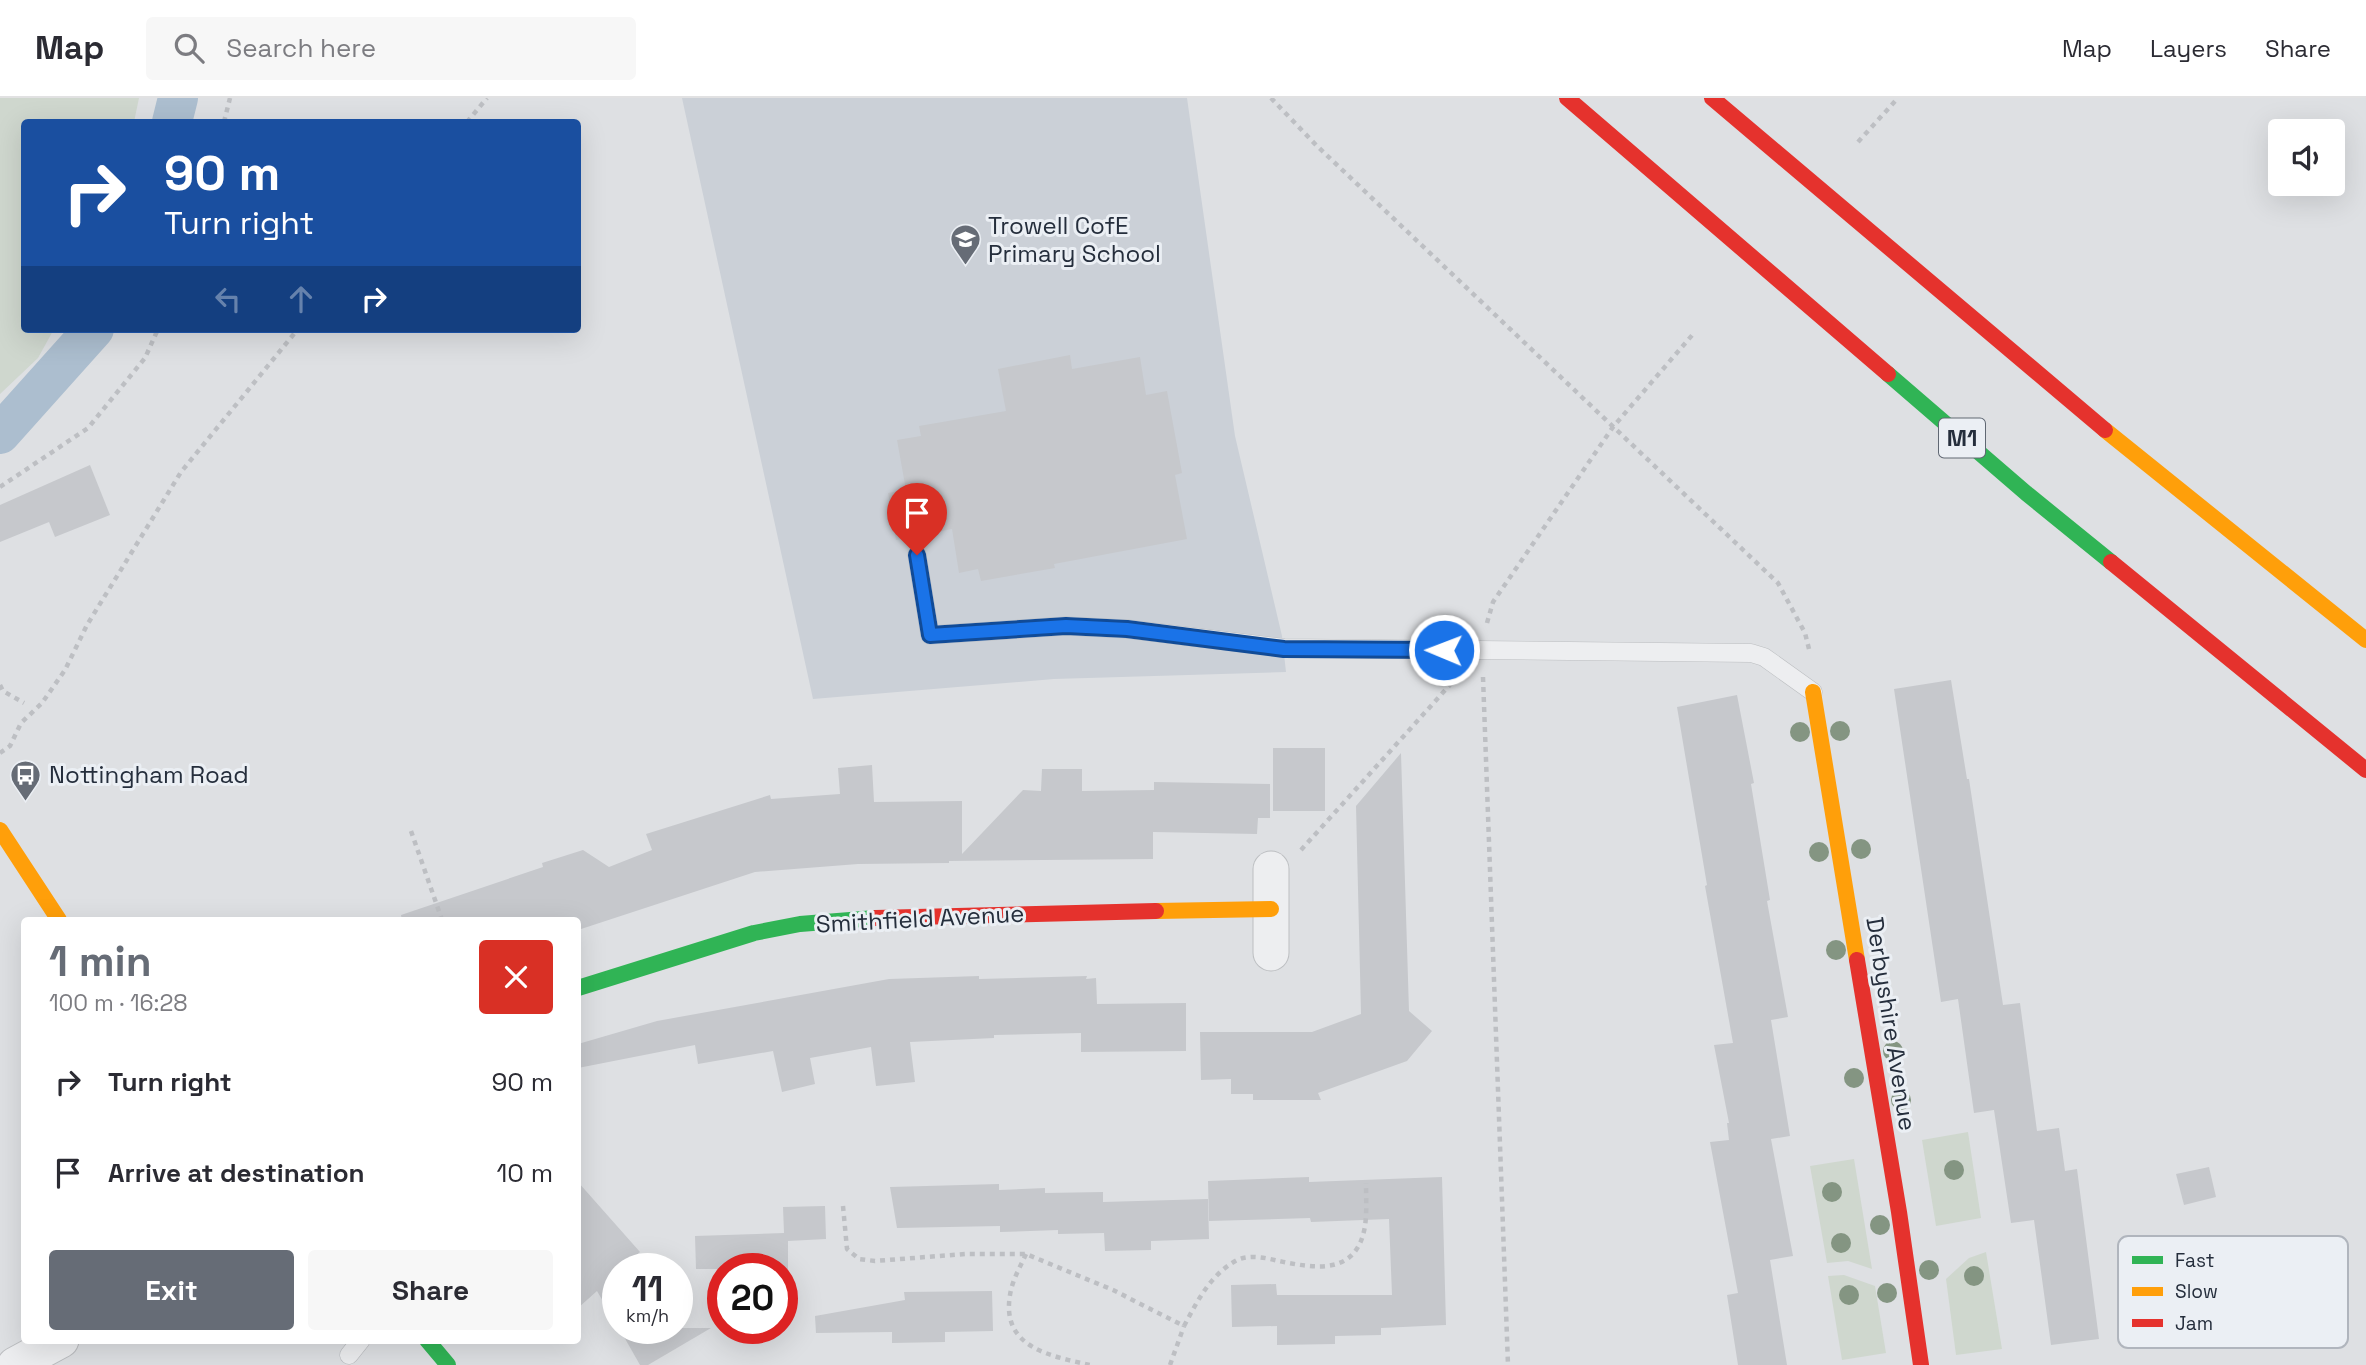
<!DOCTYPE html>
<html lang="en">
<head>
<meta charset="utf-8">
<style>
	:root { --surface:#fff; --page:#f7f7f7; --text:#2b2b33; --muted:#7c7c81; --line:#e1e1e2; --accent:#666c76 }
	body { margin:0; font-family:"Space Grotesk",sans-serif; background:var(--page); color:var(--text); height:100vh; display:flex; flex-direction:column; font-size:26px; white-space:nowrap }
	* { box-sizing:border-box; margin:0 }
	p { font-size:23px; color:var(--muted) }
	.icon { flex:none; width:38px; height:38px; fill:none; stroke:currentColor; stroke-width:2; stroke-linecap:round; stroke-linejoin:round }
	.map { position:relative; flex:1; overflow:hidden }
	.sheet { position:absolute; left:21px; top:819px; width:560px; height:427px; display:flex; flex-direction:column; background:var(--surface); border-radius:7px; box-shadow:0 7px 28px #0002 }
	.sheet>* { flex:none }
	.top-card { position:absolute; left:21px; top:21px; width:560px; height:214px; border-radius:7px; box-shadow:0 7px 28px #0002; background:#1a4fa0; color:#fff; overflow:hidden }
	.controls { position:absolute; left:2268px; top:21px; display:grid; gap:14px }
	.controls a { display:grid; place-items:center; width:77px; height:77px; border-radius:7px; background:var(--surface); box-shadow:0 7px 28px #0002; font-size:35px }
	.speed { position:absolute; left:602px; top:1155px; display:flex; gap:14px; font-size:35px; font-weight:700; text-align:center }
	.speed>* { display:grid; place-content:center; width:91px; height:91px; border-radius:50%; background:var(--surface); box-shadow:0 7px 28px #0002; line-height:1 }
	.speed small { font-size:18px; font-weight:400 }
	.speed .limit { border:10px solid #d22; background:#fff; color:#111 }
	.pin { position:absolute; display:grid; place-items:center; width:60px; height:60px; color:#fff; margin:-72px -30px; border-radius:50% 50% 50% 0; rotate:-45deg; box-shadow:0 0 7px #0007 }
	.pin .icon { rotate:45deg }
	.me { position:absolute; width:77px; margin:-38px; rotate:271deg; stroke-linejoin:round; filter:drop-shadow(0 0 5px #0008) }
	.turn { display:flex; align-items:center; gap:24px; height:147px; padding:0 28px; font-size:32px }
	.turn .icon { width:91px; height:91px; stroke-width:2.5 }
	.turn b { display:block; font-size:49px; line-height:60px }
	.lanes { display:flex; align-items:center; height:66px; padding:0 28px; background:#0003; justify-content:center; gap:35px; direction:ltr }
	.lanes .off { opacity:.35 }
	.round { display:grid; place-items:center; flex:none; width:74px; height:74px; border-radius:7px; background:var(--page) }
	.summary { display:flex; align-items:center; justify-content:space-between; height:119px; padding:0 28px }
	h1 { font-size:42px; font-weight:700; line-height:52px; color:var(--accent) }
	.cta { display:flex; gap:14px; margin-top:auto; padding:14px 28px }
	.cta a { flex:1; height:80px; border-radius:7px; background:var(--accent); color:#fff; font-size:28px; font-weight:700; line-height:80px; text-align:center }
	.cta a+a { background:var(--page); color:var(--text) }
	ul { padding:0; list-style:none }
	li { display:flex; align-items:center; gap:21px; height:91px; padding:0 28px }
	li div { flex:1 }
	li b { display:block; font-size:26px }
	li em { font-style:normal }
	header { display:flex; align-items:center; gap:42px; box-sizing:border-box; height:98px; padding:0 35px; background:var(--surface); border-bottom:2px solid var(--line) }
	header strong { font-size:33px }
	nav { display:flex; gap:38px; margin-inline-start:auto; font-size:24px }
	.search { width:490px; height:63px; background:var(--page); display:flex; align-items:center; gap:18px; box-sizing:border-box; padding:0 24px; border-radius:7px; color:var(--muted); font-size:26px }
	.map>svg:first-child { display:block }
	.built { fill:#cbd0d7 }
	.green { fill:#cfd7ce }
	.lines { fill:none; stroke-linecap:round; stroke-linejoin:round }
	.canal { stroke:#acbecf; stroke-width:40 }
	.building { fill:#c6c8cc }
	.lane-casing { stroke:#bcbec1; stroke-width:19 }
	.street-casing { stroke:#bcbec1; stroke-width:37 }
	.path { stroke:#bdbfc3; stroke-width:4.5; stroke-dasharray:5 5; stroke-linecap:butt }
	.lane { stroke:#edeef0; stroke-width:18 }
	.street { stroke:#edeef0; stroke-width:35 }
	.fast { stroke:#30b455; stroke-width:16 }
	.slow { stroke:#ff9f0a; stroke-width:16 }
	.jam { stroke:#e5322d; stroke-width:16 }
	.tree { fill:#849582 }
	.route-casing { stroke:#114b97; stroke-width:18 }
	.route { stroke:#1a73e8; stroke-width:12 }
	.labels { text-anchor:middle; stroke-width:6; stroke-linejoin:round; paint-order:stroke }
	.shield { fill:#ebeff4; stroke:#606873; stroke-width:2 }
	.shield-label { font-size:23px; font-weight:bold; fill:#252e3c }
	.poi-label { font-size:24px; fill:#252e3c; stroke:#ebeff4; text-anchor:start }
	.street-label { font-size:24px; fill:#252e3c; stroke:#ebeff4 }
	.key { fill:#ebeff4; stroke:#b0b5bd; stroke-width:2 }
	.key-label { font-size:19px; fill:#252e3c }
</style>
</head>
<body>
<header>
<strong>Map</strong>
<div class="search"><svg class="icon" aria-label="search" viewBox="0 0 24 24"><circle cx="10" cy="10" r="6"/><path d="M15 15l6 6"/></svg>Search here</div>
<nav><a>Map</a><a>Layers</a><a>Share</a></nav>
</header>
<div class="map">
<svg width="2366" height="1267" viewBox="0 0 2366 1267">
	<rect width="100%" height="100%" fill="#dee0e3"/>
	<!-- built -->
	<polygon class="built" points="682,0 1187,0 1235,338 1282,538 1286,574 1054,581 813,601"/>
	<!-- green -->
	<g class="green">
		<polygon points="0,0 139,0 134,24 24,24 24,231 54,231 38,260 0,296"/>
		<polygon points="1968,1034 1981,1120 1936,1128 1922,1042"/>
		<polygon points="1854,1061 1872,1171 1848,1163 1827,1165 1810,1068"/>
		<polygon points="1986,1154 2002,1251 1956,1257 1946,1181 1969,1160"/>
		<polygon points="1844,1177 1875,1188 1886,1255 1842,1262 1828,1178"/>
	</g>
	<g class="lines">
		<!-- canal -->
		<g class="canal">
			<polyline points="172,24 178,0"/>
			<polyline points="0,336 94,231"/>
		</g>
	</g>
	<!-- building -->
	<g class="building">
		<polygon points="1070,257 1072,271 1140,259 1146,297 1167,293 1182,375 1175,377 1187,441 1054,466 1055,470 981,483 978,471 959,475 952,431 896,442 888,395 906,392 897,342 921,338 919,328 1006,313 998,271"/>
		<polygon points="90,367 110,417 55,439 49,424 0,444 0,407"/>
		<polygon points="1951,582 1967,681 1969,681 2003,907 2020,905 2037,1033 2059,1030 2065,1073 2077,1071 2099,1241 2051,1247 2034,1122 2011,1125 1994,1012 1974,1015 1958,901 1941,904 1894,591"/>
		<polygon points="1737,597 1754,685 1751,686 1770,802 1767,803 1788,919 1771,922 1790,1038 1771,1041 1793,1158 1770,1162 1787,1267 1738,1267 1727,1197 1738,1195 1710,1044 1729,1042 1727,1025 1729,1025 1714,947 1733,945 1705,788 1707,787 1677,609"/>
		<rect x="1273" y="650" width="52" height="63"/>
		<polygon points="1401,655 1409,913 1432,933 1407,963 1318,995 1321,1002 1253,1002 1253,996 1231,996 1231,981 1201,982 1200,934 1312,934 1361,916 1356,708"/>
		<polygon points="872,667 874,704 962,703 962,756 1023,692 1041,693 1042,671 1082,671 1082,693 1154,692 1154,684 1270,686 1270,720 1258,720 1257,736 1153,734 1153,761 949,763 949,765 858,766 755,774 578,832 578,822 402,822 401,817 543,769 542,765 583,752 609,769 652,752 646,736 770,697 771,701 840,696 838,670"/>
		<polygon points="979,878 979,881 1087,878 1086,881 1096,880 1097,906 1186,905 1186,953 1081,954 1081,935 994,937 994,940 910,944 915,984 876,988 871,949 810,960 815,986 782,994 773,953 698,966 695,947 578,970 578,946 657,923 889,881"/>
		<polygon points="2209,1069 2216,1099 2184,1107 2176,1076"/>
		<polygon points="1309,1079 1309,1084 1442,1079 1446,1227 1381,1230 1381,1237 1335,1238 1335,1246 1277,1247 1277,1228 1232,1229 1231,1187 1276,1186 1277,1197 1392,1197 1389,1121 1311,1124 1310,1120 1209,1123 1208,1083"/>
		<polygon points="578,1084 640,1154 621,1171 618,1171 618,1229 597,1193 578,1210"/>
		<polygon points="999,1086 999,1092 1045,1090 1045,1095 1103,1094 1103,1104 1208,1101 1209,1141 1151,1143 1151,1152 1105,1153 1104,1135 1058,1136 1058,1132 1000,1134 1000,1128 897,1130 890,1089"/>
		<polygon points="825,1108 826,1141 788,1143 788,1171 696,1171 695,1138 784,1135 783,1109"/>
		<polygon points="992,1193 993,1233 945,1234 945,1244 892,1245 892,1234 816,1235 815,1218 905,1202 904,1194"/>
		<polygon points="619,1230 711,1230 648,1267 640,1267"/>
	</g>
	<g class="lines">
		<defs>
			<g id="lane">
				<polyline points="917,457 930,537 1066,528 1127,531 1284,550 1751,555 1764,559 1813,594"/>
				<polyline points="349,1257 361,1242"/>
			</g>
			<g id="street">
				<polyline points="1271,771 1271,855"/>
				<polyline points="15,1267 61,1242"/>
			</g>
		</defs>
		<!-- lane casing -->
		<use href="#lane" class="lane-casing"/>
		<!-- street casing -->
		<use href="#street" class="street-casing"/>
		<!-- path -->
		<g class="path">
			<polyline points="1271,0 1316,47 1778,485 1805,535 1810,555"/>
			<polyline points="224,24 230,0"/>
			<polyline points="467,24 487,0"/>
			<polyline points="1858,44 1898,0"/>
			<polyline points="0,389 88,330 145,260 158,231"/>
			<polyline points="1487,525 1493,504 1613,329 1694,235"/>
			<polyline points="1483,579 1508,1267"/>
			<polyline points="0,587 3,593 24,605"/>
			<polyline points="0,655 10,648 21,625 42,605 65,572 87,527 181,374 298,231"/>
			<polyline points="411,733 442,822"/>
			<polyline points="1301,752 1457,579"/>
			<path d="M843,1108L847,1151L859,1161L875,1163L965,1156H1026L1113,1192L1184,1228C1198,1202 1210,1177 1237,1162C1250,1156 1266,1160 1279,1163C1317,1171 1357,1177 1365,1128C1367,1114 1366,1099 1366,1085"/>
			<path d="M1026,1156C1020,1169 1012,1183 1010,1197C1001,1250 1051,1258 1090,1267"/>
			<polyline points="1170,1267 1184,1228"/>
		</g>
		<!-- lane -->
		<use href="#lane" class="lane"/>
		<!-- street -->
		<use href="#street" class="street"/>
		<!-- fast -->
		<g class="fast">
			<polyline points="1888,276 2026,395 2111,464"/>
			<polyline points="578,890 754,835 800,826 875,820"/>
			<polyline points="427,1242 448,1267"/>
		</g>
		<!-- slow -->
		<g class="slow">
			<polyline points="2105,332 2366,542"/>
			<polyline points="1813,594 1857,862"/>
			<polyline points="0,732 59,822"/>
			<polyline points="1156,813 1271,811"/>
		</g>
		<!-- jam -->
		<g class="jam">
			<polyline points="1567,0 1888,276"/>
			<polyline points="1712,0 2105,332"/>
			<polyline points="2111,464 2366,672"/>
			<polyline points="875,820 1156,813"/>
			<polyline points="1857,862 1899,1114 1921,1267"/>
		</g>
	</g>
	<!-- trees -->
	<g class="tree">
		<circle cx="1840" cy="633" r="10"/>
		<circle cx="1800" cy="634" r="10"/>
		<circle cx="1861" cy="751" r="10"/>
		<circle cx="1819" cy="754" r="10"/>
		<circle cx="1836" cy="852" r="10"/>
		<circle cx="1893" cy="953" r="10"/>
		<circle cx="1854" cy="980" r="10"/>
		<circle cx="1901" cy="1002" r="10"/>
		<circle cx="1954" cy="1072" r="10"/>
		<circle cx="1832" cy="1094" r="10"/>
		<circle cx="1880" cy="1127" r="10"/>
		<circle cx="1841" cy="1145" r="10"/>
		<circle cx="1929" cy="1172" r="10"/>
		<circle cx="1974" cy="1178" r="10"/>
		<circle cx="1887" cy="1195" r="10"/>
		<circle cx="1849" cy="1197" r="10"/>
	</g>
	<g class="lines">
		<defs>
			<polyline id="route" points="917,457 930,537 1066,528 1127,531 1284,551 1444,552"/>
		</defs>
		<!-- route casing -->
		<use href="#route" class="route-casing"/>
		<!-- route -->
		<use href="#route" class="route"/>
	</g>
	<!-- icons -->
	<defs>
		<symbol id="school-pin" viewBox="-11 -11 22 30"><path d="M0 17L-7.5 6A9.5 9.5 0 1 1 7.5 6Z" fill="#666c76" stroke="#ebeff4"/><path d="M0-5L7-2L0 1L-7-2ZM-4 1L0 2.5L4 1V4Q0 6-4 4Z" fill="#fff"/></symbol>
		<symbol id="bus-pin" viewBox="-11 -11 22 30"><path d="M0 17L-7.5 6A9.5 9.5 0 1 1 7.5 6Z" fill="#666c76" stroke="#ebeff4"/><path d="M-5-6H5V4H4V6H2V4H-2V6H-4V4H-5ZM-3.5-4V0h7V-4ZM-3.5 1.2v1.5H-2V1.2ZM2 1.2v1.5H3.5V1.2Z" fill="#fff"/></symbol>
	</defs>
	<g fill-rule="evenodd">
		<use href="#school-pin" x="948" y="124" width="35" height="47"/>
		<use href="#bus-pin" x="8" y="660" width="35" height="47"/>
	</g>
	<g class="labels">
		<!-- shield labels -->
		<rect class="shield" x="1939" y="320.5" width="46" height="39" rx="5"/>
		<g class="shield-label">
			<text x="1962" y="348">M1</text>
		</g>
		<!-- poi labels -->
		<g class="poi-label">
			<text x="988" y="136">Trowell CofE<tspan x="988" dy="28">Primary School</tspan></text>
			<text x="49" y="685">Nottingham Road</text>
		</g>
		<!-- street labels -->
		<g class="street-label">
			<text transform="translate(920 821) rotate(-3)" y="8">Smithfield Avenue</text>
			<text transform="translate(1891 926) rotate(81)" y="8">Derbyshire Avenue</text>
		</g>
	</g>
	<!-- legend -->
	<rect x="2118" y="1138" width="230" height="112" rx="10" class="key"/>
	<rect x="2132" y="1158" width="31" height="8" fill="#30b455"/>
	<rect x="2132" y="1189" width="31" height="9" fill="#ff9f0a"/>
	<rect x="2132" y="1221" width="31" height="8" fill="#e5322d"/>
	<g class="key-label">
		<text x="2175" y="1169">Fast</text>
		<text x="2175" y="1200">Slow</text>
		<text x="2175" y="1232">Jam</text>
	</g>
</svg>
<div class="controls">
<a><svg class="icon" aria-label="sound" viewBox="0 0 24 24"><path d="M4 9h4l5-4v14l-5-4H4zM17 9q2 3 0 6"/></svg></a>
</div>
<div class="speed"><div>11<small>km/h</small></div><div class="limit">20</div></div>
<div class="pin" style="left:917px;top:457px;background:#d93025"><svg class="icon" aria-label="arrive" viewBox="0 0 24 24"><path d="M6 21V4h12l-3 4 3 4H6"/></svg></div>
<svg class="me" style="left:1444px;top:552px" viewBox="-20 -20 40 40"><circle r="17" fill="#1a73e8" stroke="#fff" stroke-width="3"/><path d="M0-11L8 9 0 5-8 9z" fill="#fff"/></svg>
<div class="top-card">
<div class="turn"><svg class="icon" aria-label="right" viewBox="0 0 24 24"><path d="M7 20v-9h11M14 6l5 5-5 5"/></svg><div><b>90 m</b>Turn right</div></div>
<div class="lanes"><svg class="icon off" aria-label="left" viewBox="0 0 24 24"><path d="M17 20v-9H6M10 6l-5 5 5 5"/></svg><svg class="icon off" aria-label="ahead" viewBox="0 0 24 24"><path d="M12 20V5M6 11l6-6 6 6"/></svg><svg class="icon" aria-label="right" viewBox="0 0 24 24"><path d="M7 20v-9h11M14 6l5 5-5 5"/></svg></div>
</div>
<section class="sheet">
<div class="summary"><div><h1>1 min</h1><p>100 m · 16:28</p></div><a class="round" style="background:#d93025;color:#fff"><svg class="icon" aria-label="close" viewBox="0 0 24 24"><path d="M6 6l12 12M18 6L6 18"/></svg></a></div>
<ul>
<li><svg class="icon" aria-label="right" viewBox="0 0 24 24"><path d="M7 20v-9h11M14 6l5 5-5 5"/></svg><div><b>Turn right</b></div><em>90 m</em></li>
<li><svg class="icon" aria-label="arrive" viewBox="0 0 24 24"><path d="M6 21V4h12l-3 4 3 4H6"/></svg><div><b>Arrive at destination</b></div><em>10 m</em></li>
</ul>
<div class="cta"><a>Exit</a><a>Share</a></div>
</section>
</div>
</body>
</html>
